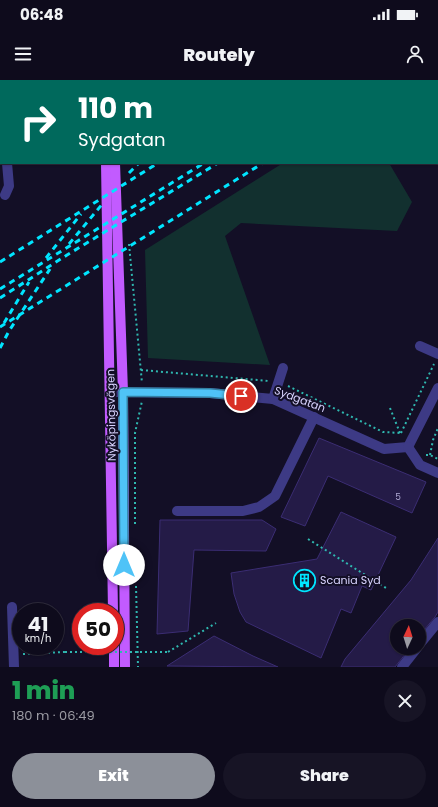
<!DOCTYPE html>
<html lang="en">
<head>
<meta charset="utf-8">
<style>
	:root { --surface:#0e0b1c; --page:#171425; --text:#f1f3f6; --muted:#9b9ba3; --line:#2e2b3b; --accent:#8c9099 }
	body { margin:0; font-family:Poppins,sans-serif; background:var(--page); color:var(--text); height:100vh; display:flex; flex-direction:column; font-size:15px; white-space:nowrap }
	* { box-sizing:border-box; margin:0 }
	p { font-size:13px; color:var(--muted) }
	.icon { flex:none; width:22px; height:22px; fill:none; stroke:currentColor; stroke-width:2; stroke-linecap:round; stroke-linejoin:round }
	.map { position:relative; height:587px; overflow:hidden }
	.sheet { display:flex; flex-direction:column; background:var(--surface); flex:1 }
	.sheet>* { flex:none }
	.guide { position:absolute; left:0px; top:0px; width:438px; height:84px; box-shadow:0 1px 3px #0004,0 0 0 1px var(--line); background:#00695c; color:#fff; overflow:hidden }
	.needle { width:26px; rotate:4deg }
	.buttons { position:absolute; left:390px; top:539px; display:grid; gap:8px }
	.buttons a { display:grid; place-items:center; width:36px; height:36px; border-radius:50%; background:var(--surface); box-shadow:0 1px 3px #0004,0 0 0 1px var(--line); font-size:20px }
	.speed { position:absolute; left:12px; top:523px; display:flex; gap:8px; font-size:20px; font-weight:700; text-align:center }
	.speed>* { display:grid; place-content:center; width:52px; height:52px; border-radius:50%; background:var(--surface); box-shadow:0 1px 3px #0004,0 0 0 1px var(--line); line-height:1 }
	.speed small { font-size:10px; font-weight:400 }
	.speed .limit { border:6px solid #d22; background:#fff; color:#111 }
	.pin { position:absolute; display:grid; place-items:center; width:34px; height:34px; color:#fff; margin:-17px; border:2px solid #fff; border-radius:50%; box-shadow:0 1px 4px #0007 }
	.me { position:absolute; width:44px; margin:-22px; rotate:0deg; stroke-linejoin:round; filter:drop-shadow(0 0 3px #0008) }
	.turn { display:flex; align-items:center; gap:14px; height:84px; padding:0 12px; font-size:18px }
	.turn .icon { width:52px; height:52px; stroke-width:2.5 }
	.turn b { display:block; font-size:28px; line-height:34px }
	.round { display:grid; place-items:center; flex:none; width:42px; height:42px; border-radius:21px; background:var(--page) }
	.headline { display:flex; align-items:center; justify-content:space-between; height:68px; padding:0 12px }
	h1 { font-size:24px; font-weight:800; line-height:30px; color:#1e9e55 }
	.button { display:flex; gap:8px; margin-top:auto; padding:8px 12px }
	.button a { flex:1; height:46px; border-radius:24px; background:var(--accent); color:#fff; font-size:16px; font-weight:800; line-height:46px; text-align:center }
	.button a+a { background:var(--page); color:var(--text) }
	.status { display:flex; justify-content:space-between; align-items:center; height:28px; padding:0 20px; background:var(--surface); direction:ltr }
	.status svg { height:11px; fill:currentColor }
	header { display:flex; justify-content:space-between; align-items:center; height:52px; padding:0 12px; background:var(--surface); font-size:18px; font-weight:800 }
	.map>svg:first-child { display:block }
	.green { fill:#12302f }
	.building { fill:#241b47; stroke:#3b2d73 }
	.lines { fill:none; stroke-linecap:round; stroke-linejoin:round }
	.path { stroke:#2fb8b0; stroke-width:2; stroke-dasharray:2 3; stroke-linecap:butt }
	.minor { stroke:#3d3a85; stroke-width:10 }
	.major { stroke:#c25bff; stroke-width:10 }
	.rail { stroke:#00e5ff; stroke-width:3; stroke-dasharray:6 5; stroke-linecap:butt }
	.path-bridge { stroke:#2fb8b0; stroke-width:2; stroke-dasharray:2 3; stroke-linecap:butt }
	.route-casing { stroke:#337fa1; stroke-width:10 }
	.route { stroke:#4fc3f7; stroke-width:7 }
	.labels { text-anchor:middle; stroke-width:4; stroke-linejoin:round; paint-order:stroke }
	.number-label { font-size:9px; fill:#aca6d1 }
	.street-label { font-size:11px; fill:#d9d4ff; stroke:#130f26 }
	.poi-label { font-size:11px; fill:#d9d4ff; stroke:#130f26; text-anchor:start }
</style>
</head>
<body>
<div class="status"><b>06:48</b><svg viewBox="0 0 49 12"><path d="M0 12V9h3v3zM5 12V6h3v6zM10 12V3h3v9zM15 12V0h3v12zM26 1h20v11H26zM47 4h2v5h-2z"/></svg></div>
<header><svg class="icon" aria-label="menu" viewBox="0 0 24 24"><path d="M4 6h16M4 12h16M4 18h16"/></svg>Routely<svg class="icon" aria-label="person" viewBox="0 0 24 24"><circle cx="12" cy="8" r="4"/><path d="M4 21q1-7 8-7t8 7"/></svg></header>
<div class="map">
<svg width="438" height="587" viewBox="0 0 438 587">
	<rect width="100%" height="100%" fill="#130f26"/>
	<!-- green -->
	<g class="green">
		<polygon points="139,0 276,0 139,1"/>
		<polygon points="283,83 389,83 412,122 397,151 241,143 225,156 270,285 148,278 145,170"/>
	</g>
	<!-- building -->
	<g class="building">
		<polygon points="319,358 426,402 412,433 328,396 305,446 281,437"/>
		<polygon points="341,432 396,457 371,510 362,506 351,533 341,529 321,578 246,542 240,532 234,514 231,493 317,479"/>
		<polygon points="160,440 262,440 276,449 266,471 194,470 188,551 157,554"/>
		<polygon points="438,458 438,532 435,537 419,556 419,546 397,546 397,568 410,568 395,587 341,587 345,579 411,500"/>
		<polygon points="214,556 253,576 278,587 167,586"/>
	</g>
	<g class="lines">
		<!-- path -->
		<g class="path">
			<polyline points="125,1 125,0"/>
			<polyline points="129,164 142,303"/>
			<polyline points="141,290 269,301"/>
			<polyline points="288,306 383,352 401,353"/>
			<polyline points="390,328 400,353"/>
			<polyline points="401,353 434,284"/>
			<polyline points="426,375 430,375 438,379"/>
			<polyline points="430,375 433,360 438,348"/>
			<polyline points="135,444 135,353 142,321"/>
			<polyline points="308,459 386,508"/>
			<polyline points="136,506 138,587"/>
			<polyline points="168,572 216,543"/>
			<polyline points="23,574 65,572"/>
		</g>
		<!-- minor -->
		<g class="minor">
			<polyline points="56,0 57,1"/>
			<polyline points="8,1 8,0"/>
			<polyline points="5,115 9,106 7,83"/>
			<polyline points="420,266 438,274"/>
			<polyline points="111,312 210,313 273,319 384,369 408,367 438,308"/>
			<polyline points="273,319 283,288"/>
			<polyline points="408,367 420,385 438,393"/>
			<polyline points="177,431 243,431 259,427 275,416 314,337"/>
			<polyline points="12,527 14,587"/>
			<polyline points="419,565 438,542"/>
			<polyline points="402,587 417,568"/>
		</g>
		<!-- major -->
		<g class="major">
			<polyline points="106,1 106,0"/>
			<polyline points="106,83 113,532"/>
			<polyline points="115,83 123,312 125,587"/>
			<polyline points="114,566 114,587"/>
		</g>
		<!-- rail -->
		<g class="rail">
			<polyline points="290,1 292,0"/>
			<polyline points="336,1 337,0"/>
			<polyline points="350,1 351,0"/>
			<polyline points="395,1 396,0"/>
			<polyline points="129,93 139,83"/>
			<polyline points="69,164 104,122"/>
			<polyline points="46,178 81,134"/>
			<polyline points="0,182 158,83"/>
			<polyline points="0,209 204,83"/>
			<polyline points="0,218 67,175 218,83"/>
			<polyline points="4,243 29,202"/>
			<polyline points="0,247 263,83"/>
			<polyline points="0,268 9,251 50,189"/>
		</g>
		<!-- path-bridge -->
		<polyline class="path-bridge" points="65,572 168,572"/>
	</g>
	<g class="lines">
		<defs>
			<polyline id="route" points="124,485 123,312 210,313 241,316"/>
		</defs>
		<!-- route casing -->
		<use href="#route" class="route-casing"/>
		<!-- route -->
		<use href="#route" class="route"/>
	</g>
	<!-- icons -->
	<defs>
		<symbol id="building-ring" viewBox="-11 -11 22 22"><circle r="9.5" fill="#130f26" stroke="#00e5ff" stroke-width="1.5"/><path d="M-4-6H4V6H1V3H-1V6H-4ZM-2.5-4.3h1.7v1.8h-1.7ZM.8-4.3h1.7v1.8H.8ZM-2.5-1h1.7V.8h-1.7ZM.8-1h1.7V.8H.8Z" fill="#00e5ff"/></symbol>
	</defs>
	<g fill-rule="evenodd">
		<use href="#building-ring" x="292" y="488" width="25" height="25"/>
	</g>
	<g class="labels">
		<!-- number labels -->
		<g class="number-label">
			<text x="398" y="420">5</text>
		</g>
		<!-- street labels -->
		<g class="street-label">
			<text transform="translate(300 319) rotate(21)" y="4">Sydgatan</text>
			<text transform="translate(111 335) rotate(-91)" y="4">Nyköpingsvägen</text>
		</g>
		<!-- poi labels -->
		<g class="poi-label">
			<text x="320" y="504">Scania Syd</text>
		</g>
	</g>
</svg>
<div class="buttons">
<a><svg class="needle" viewBox="-14 -14 28 28"><path d="M0-13l5 13h-10z" fill="#e53935"/><path d="M0 13l5-13h-10z" fill="#9b9ba3"/></svg></a>
</div>
<div class="speed"><div>41<small>km/h</small></div><div class="limit">50</div></div>
<div class="pin" style="left:241px;top:316px;background:#d93025"><svg class="icon" aria-label="arrive" viewBox="0 0 24 24"><path d="M6 21V4h12l-3 4 3 4H6"/></svg></div>
<svg class="me" style="left:124px;top:485px" viewBox="-20 -20 40 40"><circle r="19" fill="#fff"/><path d="M0-13L10 11 0 6-10 11z" fill="#4fc3f7"/></svg>
<div class="guide">
<div class="turn"><svg class="icon" aria-label="right" viewBox="0 0 24 24"><path d="M7 20v-9h11M14 6l5 5-5 5"/></svg><div><b>110 m</b>Sydgatan</div></div>
</div>
</div>
<section class="sheet">
<div class="headline"><div><h1>1 min</h1><p>180 m · 06:49</p></div><a class="round"><svg class="icon" aria-label="close" viewBox="0 0 24 24"><path d="M6 6l12 12M18 6L6 18"/></svg></a></div>
<div class="button"><a>Exit</a><a>Share</a></div>
</section>
</body>
</html>
